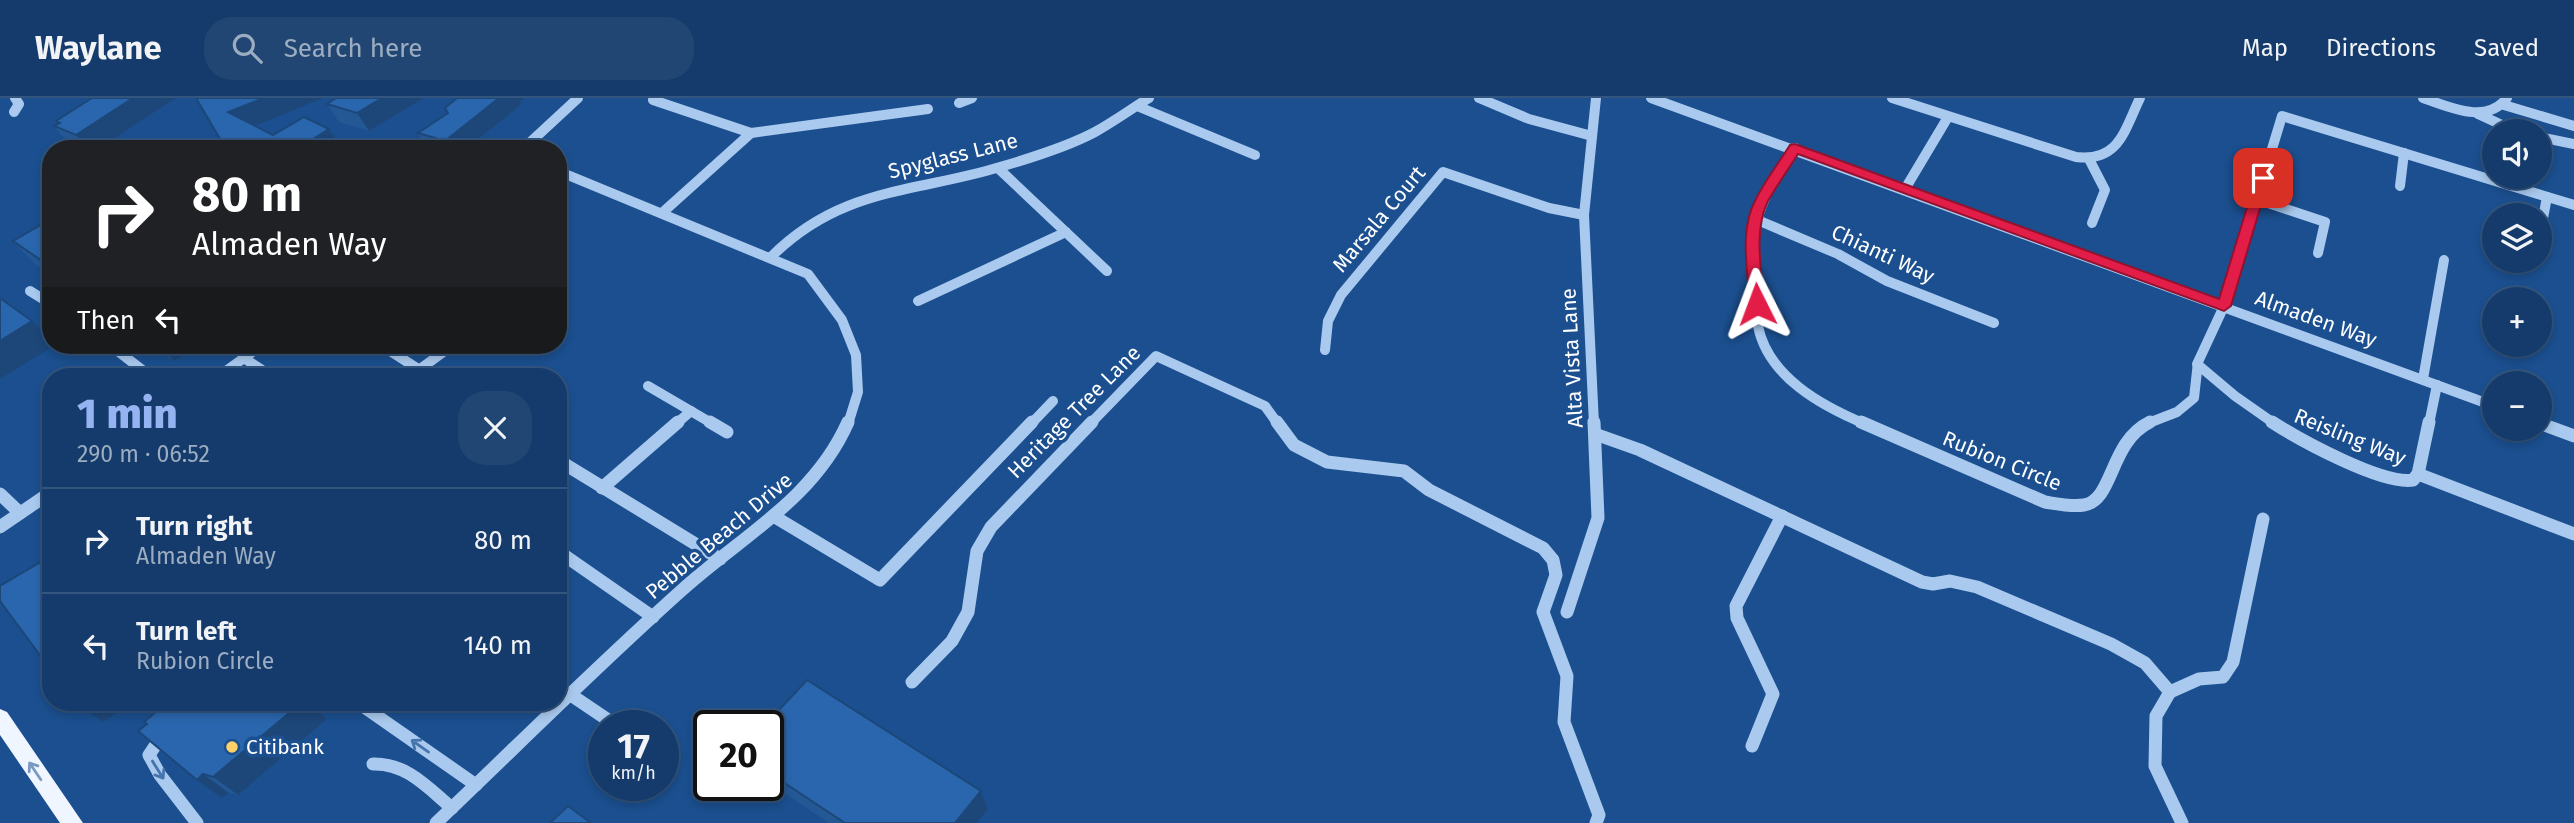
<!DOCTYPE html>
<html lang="en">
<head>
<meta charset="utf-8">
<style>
	:root { --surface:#143b6b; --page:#214673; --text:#f1f3f6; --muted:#9dadc1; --line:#33557e; --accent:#95b2f1 }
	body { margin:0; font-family:"Fira Sans",sans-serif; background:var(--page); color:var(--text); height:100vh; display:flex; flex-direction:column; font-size:26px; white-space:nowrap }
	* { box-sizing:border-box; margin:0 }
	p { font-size:23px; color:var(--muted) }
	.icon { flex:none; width:38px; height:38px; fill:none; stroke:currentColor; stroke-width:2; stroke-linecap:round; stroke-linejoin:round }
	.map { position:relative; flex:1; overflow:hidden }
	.details { position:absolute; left:42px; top:270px; width:525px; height:343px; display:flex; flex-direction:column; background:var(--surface); border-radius:28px; box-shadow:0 4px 10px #0003,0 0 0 2px var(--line) }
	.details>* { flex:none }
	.hud { position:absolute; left:42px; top:42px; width:525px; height:214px; border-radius:28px; box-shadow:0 4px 10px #0003,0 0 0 2px var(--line); background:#202124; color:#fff; overflow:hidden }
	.controls { position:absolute; left:2482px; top:21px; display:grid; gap:14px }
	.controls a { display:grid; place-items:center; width:70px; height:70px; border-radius:50%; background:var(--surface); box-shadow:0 4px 10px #0003,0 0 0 2px var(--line); font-size:35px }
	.speed { position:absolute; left:588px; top:612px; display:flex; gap:14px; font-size:35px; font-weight:700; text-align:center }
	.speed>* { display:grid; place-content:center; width:91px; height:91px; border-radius:50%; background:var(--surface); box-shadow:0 4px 10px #0003,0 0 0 2px var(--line); line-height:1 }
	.speed small { font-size:18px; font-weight:400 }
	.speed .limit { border:4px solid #111; border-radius:10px; background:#fff; color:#111 }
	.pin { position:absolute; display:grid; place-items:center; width:60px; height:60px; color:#fff; margin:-30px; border-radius:14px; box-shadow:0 4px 10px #0006 }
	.me { position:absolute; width:77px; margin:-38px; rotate:357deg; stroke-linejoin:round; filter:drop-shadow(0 0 5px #0008) }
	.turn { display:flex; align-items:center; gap:24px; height:147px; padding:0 35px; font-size:32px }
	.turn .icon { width:91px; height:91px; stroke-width:2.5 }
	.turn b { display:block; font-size:49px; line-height:60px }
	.then { display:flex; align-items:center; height:66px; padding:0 35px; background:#0003; gap:14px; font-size:26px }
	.round { display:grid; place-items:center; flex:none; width:74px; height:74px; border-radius:28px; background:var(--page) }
	.summary { display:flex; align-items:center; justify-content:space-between; height:119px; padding:0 35px }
	h1 { font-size:42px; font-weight:800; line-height:52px; color:var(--accent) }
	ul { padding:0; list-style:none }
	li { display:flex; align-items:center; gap:21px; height:105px; padding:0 35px; border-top:2px solid var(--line) }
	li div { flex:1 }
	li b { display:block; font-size:26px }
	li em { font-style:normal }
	header { display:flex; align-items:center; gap:42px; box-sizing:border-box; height:98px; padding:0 35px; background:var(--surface); border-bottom:2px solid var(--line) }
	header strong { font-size:33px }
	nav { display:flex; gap:38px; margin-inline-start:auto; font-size:24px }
	.search { width:490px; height:63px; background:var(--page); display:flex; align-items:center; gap:18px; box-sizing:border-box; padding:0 24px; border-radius:28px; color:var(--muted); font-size:26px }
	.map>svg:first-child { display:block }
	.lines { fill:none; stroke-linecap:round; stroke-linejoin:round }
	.minor-far1 { stroke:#a9c9ee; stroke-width:10 }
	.minor { stroke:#a9c9ee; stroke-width:13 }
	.major { fill:#f0f6ff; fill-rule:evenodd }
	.wall { fill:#245895 }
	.shaded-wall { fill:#1d4779 }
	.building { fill:#2a66ad; stroke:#1d4779; stroke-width:2 }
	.oneway { stroke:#4674ac }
	.oneway2 { stroke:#7b9ac1 }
	.route { fill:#e11d48; stroke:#92132f; stroke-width:2 }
	.poi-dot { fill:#ffd166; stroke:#1b4f8f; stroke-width:2.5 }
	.labels { text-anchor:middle; stroke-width:7; stroke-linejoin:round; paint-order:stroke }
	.street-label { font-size:21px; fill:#fff; stroke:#1b4f8f }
	.poi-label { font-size:21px; fill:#fff; stroke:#1b4f8f; text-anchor:start }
</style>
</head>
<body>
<header>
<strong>Waylane</strong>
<div class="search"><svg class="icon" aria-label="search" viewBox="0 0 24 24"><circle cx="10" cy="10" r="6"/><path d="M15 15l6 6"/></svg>Search here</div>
<nav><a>Map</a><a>Directions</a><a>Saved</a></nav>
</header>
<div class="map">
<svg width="2574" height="725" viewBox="0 0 2574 725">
	<rect width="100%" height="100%" fill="#1b4f8f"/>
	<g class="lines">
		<!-- minor-far1 -->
		<g class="minor-far1">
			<polyline points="1479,0 1529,21 1592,38"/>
			<polyline points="1651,0 2494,308"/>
			<path d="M1892,0L2076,59C2119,64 2124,33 2140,0"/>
			<path d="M2423,0C2450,9 2486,27 2507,0"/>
			<polyline points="653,2 751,35 928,11"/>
			<polyline points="959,5 972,0"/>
			<polyline points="2504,7 2574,28"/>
			<polyline points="1137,8 1255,57"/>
			<polyline points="14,14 19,6 15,0"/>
			<polyline points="2478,16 2515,33"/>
			<polyline points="2539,39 2574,46"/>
			<polyline points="388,46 402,51"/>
			<path d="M1795,50C1759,103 1749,124 1755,190C1756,202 1756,216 1758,228C1768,279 1822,308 1865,326"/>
			<polyline points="523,51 578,0"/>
			<polyline points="2089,61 2105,92 2092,125"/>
			<polyline points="998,70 1107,173"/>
			<polyline points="558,73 808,176 842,222 856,257 858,294 848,326"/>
			<polyline points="2400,88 2404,55"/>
			<polyline points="1905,91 1948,19"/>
			<polyline points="2256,101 2325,124 2318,155"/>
			<polyline points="662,115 751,35"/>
			<polyline points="1755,121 1838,156 1887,183 1994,225"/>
			<polyline points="2540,136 2547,99"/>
			<path d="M771,159C841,89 914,95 1000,69C1031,60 1067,49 1095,34C1113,24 1131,11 1149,0"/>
			<polyline points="30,193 51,206"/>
			<polyline points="918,203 1066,134"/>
			<polyline points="110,247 150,278"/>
			<polyline points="381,247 429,278"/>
			<polyline points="1325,252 1328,223 1341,197 1443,74 1549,110 1584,117"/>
			<polyline points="244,260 271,278"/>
			<polyline points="2197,266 2235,298 2275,326"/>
			<polyline points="420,271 453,247"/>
			<polyline points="219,278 262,247"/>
			<polyline points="2423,281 2444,162"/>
			<polyline points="648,288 713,326"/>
			<polyline points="2539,325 2542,326"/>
			<polyline points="676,326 691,313"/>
			<polyline points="1031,326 1053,303"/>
			<polyline points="1090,326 1156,258 1265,308 1278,326"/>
			<polyline points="1594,326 1584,117 1596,0"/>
			<polyline points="2146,326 2177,314 2194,300 2198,264 2225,206 2282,18 2574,107"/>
			<polyline points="2429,326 2437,287"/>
		</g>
		<!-- minor -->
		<g class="minor">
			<polyline points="710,324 727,334"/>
			<polyline points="1277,324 1294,347 1327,364 1404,373 1429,392 1543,450 1553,462 1556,477 1543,514 1567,578 1564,624 1599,717 1596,725"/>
			<path d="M1861,324L2045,404C2058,406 2071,409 2084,407C2114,402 2109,344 2150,324"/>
			<path d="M2272,324C2300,342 2382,387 2413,382L2418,376L2429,324"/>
			<polyline points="2539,325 2574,338"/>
			<polyline points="1595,336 1640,352 1922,484 1933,486 1950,483 1977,489 2111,546 2145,565 2170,594"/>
			<polyline points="558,362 720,461"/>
			<polyline points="2418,376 2574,436"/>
			<polyline points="602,390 678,324"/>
			<polyline points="0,396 20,415"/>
			<polyline points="775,419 880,482 1032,324"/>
			<polyline points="0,429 51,394"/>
			<polyline points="558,453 653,519"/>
			<polyline points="1567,514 1598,420 1594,324"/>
			<polyline points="912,584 952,543 968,514 977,453 991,429 1092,324"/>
			<polyline points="571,597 614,626"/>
			<polyline points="357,604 476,687"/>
			<polyline points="163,636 149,657 160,677 197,725"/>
			<polyline points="1752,648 1773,596 1737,520 1736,508 1782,418"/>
			<path d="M373,666C407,665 428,690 452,710"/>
			<path d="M436,725C518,647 598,567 682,492C742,438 814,401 848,324"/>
			<polyline points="2182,725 2155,668 2156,618 2170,594 2199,581 2223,579 2233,564 2263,421"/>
		</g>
		<!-- major -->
		<polygon class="major" points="0,611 7,614 83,725 60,725 0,637"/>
	</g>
	<!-- wall -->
	<g class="wall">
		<polygon points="176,0 98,51 80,51 70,47 54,28 58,26 56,23"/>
		<polygon points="424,0 369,33 339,24 327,6"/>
		<polygon points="520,3 522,6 466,51 427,51 418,35 448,15"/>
		<polygon points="51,121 51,177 35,166 13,143"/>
		<polygon points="151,247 199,247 174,263"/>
		<polygon points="326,611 321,615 327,621 238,697 229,695 222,700 147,626"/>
		<polygon points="768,628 981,693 988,711 977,725 829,725 768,684"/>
	</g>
	<!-- shaded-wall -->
	<g class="shaded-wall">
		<polygon points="133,0 176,0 98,51 87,51 76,37"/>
		<polygon points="264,0 323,0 242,33 228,14"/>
		<polygon points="382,0 424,0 369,33 357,15"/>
		<polygon points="499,0 524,0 520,3 522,6 466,51 449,51 445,43"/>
		<polygon points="329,31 342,50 340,51 297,51"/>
		<polygon points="32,223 51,241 51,247 55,247 0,281 0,243"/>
		<polygon points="159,247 199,247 174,263"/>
		<polygon points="75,604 133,604 103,624"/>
		<polygon points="302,604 318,604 326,611 321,615 327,621 238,697 213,679"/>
		<polygon points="203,676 229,695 222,700 197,682"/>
		<polygon points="981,693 988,711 977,725 955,725"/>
	</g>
	<!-- building -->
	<g class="building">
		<polygon points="92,0 133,0 76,37 54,28 60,25 56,23"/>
		<polygon points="196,0 264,0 228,14 273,37 304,19 329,31 297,51 226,51"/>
		<polygon points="336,0 382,0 357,15 327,6"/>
		<polygon points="457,0 499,0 445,43 418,35 448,15 445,10"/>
		<polygon points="51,121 51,169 13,143"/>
		<polygon points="0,200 32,223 0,243"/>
		<polygon points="51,458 51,572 0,503 0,488"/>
		<polygon points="807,582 981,693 955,725 845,725 768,674 768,628 764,628"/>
		<polygon points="168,604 302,604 213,679 203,676 197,682 138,633 147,626 144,624"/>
		<polygon points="568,708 591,725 550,725"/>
	</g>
	<!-- one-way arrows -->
	<defs><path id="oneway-shaft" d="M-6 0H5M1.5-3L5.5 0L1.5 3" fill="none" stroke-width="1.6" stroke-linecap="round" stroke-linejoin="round" transform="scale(1.75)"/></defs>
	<g class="oneway">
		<use href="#oneway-shaft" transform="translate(420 648) rotate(-145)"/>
		<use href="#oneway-shaft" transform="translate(158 672) rotate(58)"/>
	</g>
	<use class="oneway2" href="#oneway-shaft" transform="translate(35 673) rotate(-124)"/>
	<!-- route -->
	<path class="route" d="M1795,46L2219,201L2256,80L2263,76L2269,80L2231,208L2224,213L1798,56C1788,72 1777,87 1768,103C1753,133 1762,174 1764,206L1757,211L1750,206C1748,174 1739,133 1755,103C1764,84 1778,66 1790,47Z"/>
	<!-- markers -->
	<circle class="poi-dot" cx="232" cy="649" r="7"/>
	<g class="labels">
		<!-- street labels -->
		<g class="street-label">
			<text transform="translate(953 58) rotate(-14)" y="7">Spyglass Lane</text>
			<text transform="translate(1379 121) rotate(-50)" y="7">Marsala Court</text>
			<text transform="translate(1883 156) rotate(25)" y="7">Chianti Way</text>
			<text transform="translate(2316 221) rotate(20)" y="7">Almaden Way</text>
			<text transform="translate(1572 260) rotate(-93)" y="7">Alta Vista Lane</text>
			<text transform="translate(1074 314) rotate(-45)" y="7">Heritage Tree Lane</text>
			<text transform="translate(2350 339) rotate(22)" y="7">Reisling Way</text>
			<text transform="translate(2002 363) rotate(22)" y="7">Rubion Circle</text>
			<text transform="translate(719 438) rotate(-40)" y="7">Pebble Beach Drive</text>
		</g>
		<!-- poi labels -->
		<g class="poi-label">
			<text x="246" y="656">Citibank</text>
		</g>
	</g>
</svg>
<div class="controls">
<a><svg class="icon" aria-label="sound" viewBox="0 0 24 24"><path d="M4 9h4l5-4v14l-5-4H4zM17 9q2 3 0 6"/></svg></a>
<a><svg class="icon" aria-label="layers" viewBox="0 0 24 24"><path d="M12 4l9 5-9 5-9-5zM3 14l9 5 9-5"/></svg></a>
<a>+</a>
<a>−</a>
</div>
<div class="speed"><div>17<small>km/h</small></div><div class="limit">20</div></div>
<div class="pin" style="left:2263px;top:80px;background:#d93025"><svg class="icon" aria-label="arrive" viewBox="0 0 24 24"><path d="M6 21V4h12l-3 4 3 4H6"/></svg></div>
<svg class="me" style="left:1757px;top:206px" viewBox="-20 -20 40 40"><path d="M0-17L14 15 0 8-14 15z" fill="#e11d48" stroke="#fff" stroke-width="4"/></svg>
<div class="hud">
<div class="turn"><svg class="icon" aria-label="right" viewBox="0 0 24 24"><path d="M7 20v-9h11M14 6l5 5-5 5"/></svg><div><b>80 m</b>Almaden Way</div></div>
<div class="then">Then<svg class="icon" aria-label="left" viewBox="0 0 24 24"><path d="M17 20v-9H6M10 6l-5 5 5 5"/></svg></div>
</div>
<section class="details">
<div class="summary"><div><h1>1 min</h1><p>290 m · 06:52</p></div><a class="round"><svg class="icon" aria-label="close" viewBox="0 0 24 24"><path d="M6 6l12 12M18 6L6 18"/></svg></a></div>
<ul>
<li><svg class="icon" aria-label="right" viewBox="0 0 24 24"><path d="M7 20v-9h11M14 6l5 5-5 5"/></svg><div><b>Turn right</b><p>Almaden Way</p></div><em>80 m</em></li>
<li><svg class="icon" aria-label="left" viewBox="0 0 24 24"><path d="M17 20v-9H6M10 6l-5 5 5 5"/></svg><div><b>Turn left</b><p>Rubion Circle</p></div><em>140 m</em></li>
</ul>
</section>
</div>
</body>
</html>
